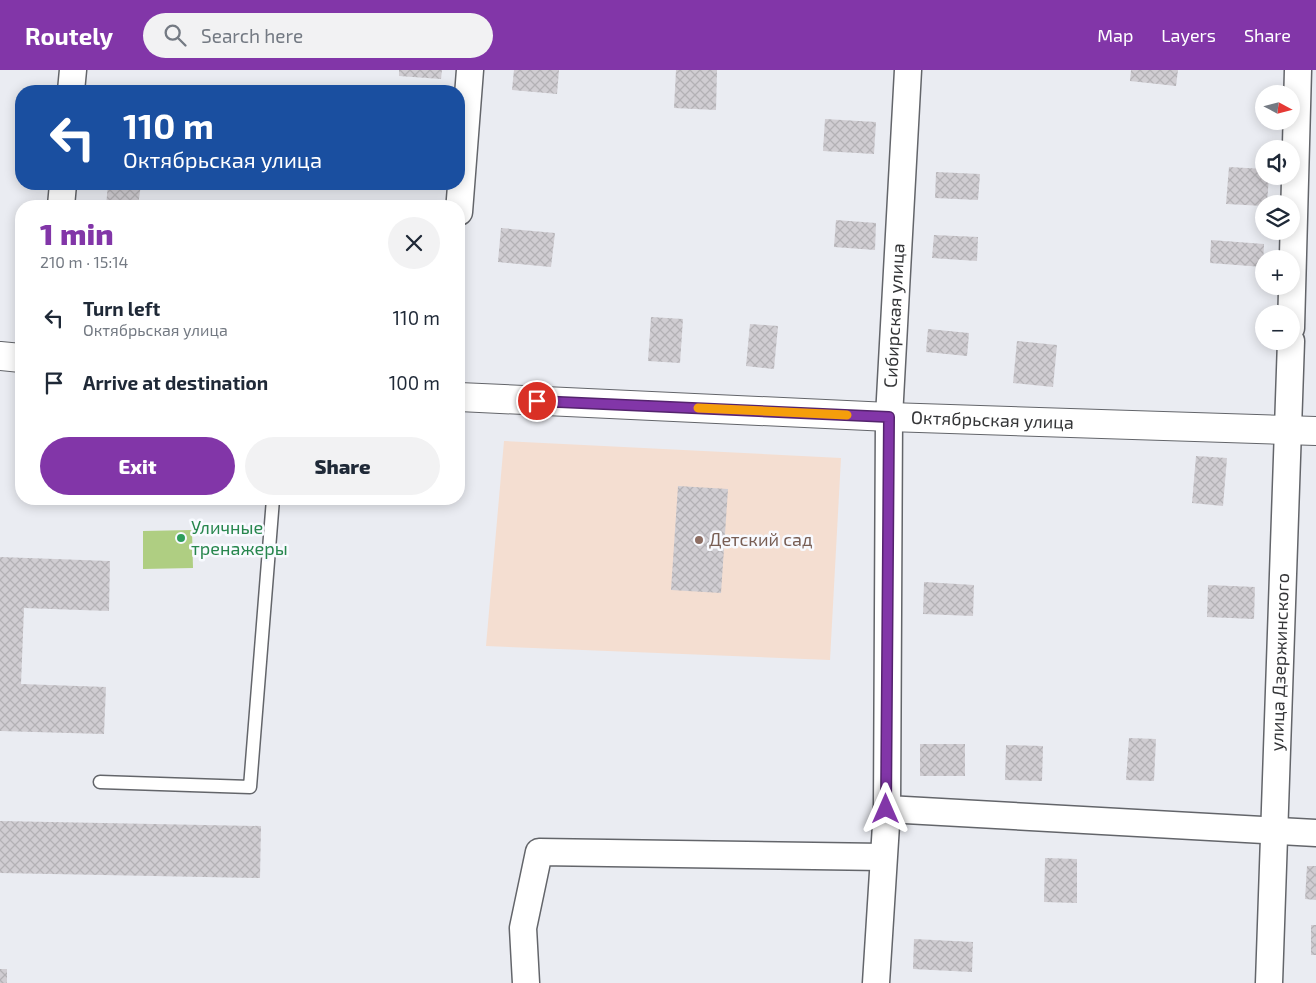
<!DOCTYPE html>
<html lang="en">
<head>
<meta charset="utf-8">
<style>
	:root { --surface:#fff; --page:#f2f2f3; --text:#1f2937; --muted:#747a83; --accent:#8236a8 }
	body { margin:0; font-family:"Exo 2",sans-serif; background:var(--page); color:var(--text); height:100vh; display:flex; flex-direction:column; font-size:19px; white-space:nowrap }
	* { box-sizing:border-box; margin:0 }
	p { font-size:16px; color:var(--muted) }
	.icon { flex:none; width:28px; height:28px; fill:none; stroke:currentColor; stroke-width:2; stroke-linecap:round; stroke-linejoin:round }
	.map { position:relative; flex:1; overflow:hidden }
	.details { position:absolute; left:15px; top:130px; width:450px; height:305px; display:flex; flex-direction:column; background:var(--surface); border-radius:20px; box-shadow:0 2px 12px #0003 }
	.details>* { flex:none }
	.banner { position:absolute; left:15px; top:15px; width:450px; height:105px; border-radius:20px; box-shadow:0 2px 12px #0003; background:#1a4fa0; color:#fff; overflow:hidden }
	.needle { width:32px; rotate:97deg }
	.tools { position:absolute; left:1255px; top:15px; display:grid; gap:10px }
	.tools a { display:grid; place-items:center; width:45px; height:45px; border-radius:50%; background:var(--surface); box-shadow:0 2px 12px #0003; font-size:25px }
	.pin { position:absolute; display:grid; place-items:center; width:42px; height:42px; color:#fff; margin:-21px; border:2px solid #fff; border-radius:50%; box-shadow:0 1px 5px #0007 }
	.me { position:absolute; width:55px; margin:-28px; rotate:0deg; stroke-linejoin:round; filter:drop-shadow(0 0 4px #0008) }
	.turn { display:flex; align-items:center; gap:18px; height:105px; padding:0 25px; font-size:22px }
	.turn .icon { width:65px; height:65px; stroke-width:2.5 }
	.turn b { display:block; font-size:35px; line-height:42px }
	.round { display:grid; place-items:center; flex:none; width:52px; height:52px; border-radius:26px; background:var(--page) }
	.headline { display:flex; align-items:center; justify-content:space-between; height:85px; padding:0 25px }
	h1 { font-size:30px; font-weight:800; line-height:38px; color:var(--accent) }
	.button { display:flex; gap:10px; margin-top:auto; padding:10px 25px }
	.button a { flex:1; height:58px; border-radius:30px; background:var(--accent); color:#fff; font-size:20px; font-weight:800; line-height:58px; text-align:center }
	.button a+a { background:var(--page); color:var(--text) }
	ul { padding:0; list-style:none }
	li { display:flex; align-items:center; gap:15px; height:65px; padding:0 25px }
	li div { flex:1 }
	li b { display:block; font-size:19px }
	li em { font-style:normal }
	header { display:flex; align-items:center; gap:30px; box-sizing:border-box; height:70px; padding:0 25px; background:var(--accent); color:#fff }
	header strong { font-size:24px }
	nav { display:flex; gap:28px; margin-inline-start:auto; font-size:18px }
	.search { width:350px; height:45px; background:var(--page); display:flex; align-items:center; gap:12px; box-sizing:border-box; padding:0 18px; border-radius:28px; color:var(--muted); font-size:19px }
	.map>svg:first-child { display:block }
	.education { fill:#f4ded1 }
	.green { fill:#afce82 }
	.building { fill:url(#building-cross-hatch) }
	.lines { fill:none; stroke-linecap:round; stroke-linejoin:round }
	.service-casing { stroke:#63656a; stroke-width:15 }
	.minor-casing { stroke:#63656a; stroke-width:29 }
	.tertiary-casing { stroke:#63656a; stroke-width:30 }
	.service { stroke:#fff; stroke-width:12 }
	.minor { stroke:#fff; stroke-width:26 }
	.tertiary { stroke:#fff; stroke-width:28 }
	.route-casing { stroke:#54236d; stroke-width:12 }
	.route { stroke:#8236a8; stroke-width:9 }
	.slow { stroke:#f59e0b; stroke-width:9 }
	.leisure-dot { fill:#2e9e5b; stroke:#f8faff; stroke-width:2 }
	.education-dot { fill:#8d6e63; stroke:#f8faff; stroke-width:2 }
	.labels { text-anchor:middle; stroke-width:5; stroke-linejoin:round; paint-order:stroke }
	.street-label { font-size:18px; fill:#353638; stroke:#f8faff }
	.leisure-label { font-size:18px; fill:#27864d; stroke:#f8faff; text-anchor:start }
	.education-label { font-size:18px; fill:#785e54; stroke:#f8faff; text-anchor:start }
</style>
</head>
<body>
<header>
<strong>Routely</strong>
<div class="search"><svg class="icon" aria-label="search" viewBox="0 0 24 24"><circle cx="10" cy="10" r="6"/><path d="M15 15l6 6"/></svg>Search here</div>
<nav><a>Map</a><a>Layers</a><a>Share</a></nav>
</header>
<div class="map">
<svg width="1316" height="913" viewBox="0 0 1316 913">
	<defs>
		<pattern id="building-cross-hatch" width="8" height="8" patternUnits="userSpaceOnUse" patternTransform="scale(1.25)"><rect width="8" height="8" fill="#d0cdd2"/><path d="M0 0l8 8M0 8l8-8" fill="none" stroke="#b3b1b5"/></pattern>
	</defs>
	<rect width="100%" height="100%" fill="#eaecf2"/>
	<!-- education -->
	<polygon class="education" points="504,371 841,388 830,590 486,576"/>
	<!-- green -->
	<polygon class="green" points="192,460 193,498 143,499 143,461"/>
	<!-- building -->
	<g class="building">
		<polygon points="399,0 442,0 441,9 399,6"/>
		<polygon points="514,0 559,0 557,24 512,20"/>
		<polygon points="676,0 717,0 716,40 674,38"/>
		<polygon points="1131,0 1178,0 1176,16 1130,11"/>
		<polygon points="825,49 876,52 874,84 823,81"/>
		<polygon points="1229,97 1264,99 1264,106 1269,106 1267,134 1264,134 1264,136 1226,134"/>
		<polygon points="936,102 980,104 978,130 935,128"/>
		<polygon points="108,114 141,114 138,136 106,136"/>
		<polygon points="836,150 876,153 875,180 834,177"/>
		<polygon points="501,158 555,163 551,197 498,192"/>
		<polygon points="934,165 978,167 977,191 932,188"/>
		<polygon points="1211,170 1264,174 1263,197 1210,193"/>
		<polygon points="651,247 683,249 680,293 648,291"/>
		<polygon points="750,254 778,256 774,299 746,296"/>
		<polygon points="928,259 969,263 967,286 926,282"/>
		<polygon points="1017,271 1057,275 1053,317 1013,313"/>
		<polygon points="1196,386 1227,388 1223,436 1192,433"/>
		<polygon points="678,416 728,419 721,523 671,520"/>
		<polygon points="0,487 110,491 109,541 24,538 21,614 106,617 104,664 0,661"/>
		<polygon points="924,512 974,515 973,546 923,544"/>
		<polygon points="1208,515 1255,517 1254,549 1207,547"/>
		<polygon points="1129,668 1156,669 1154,711 1126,710"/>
		<rect x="920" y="674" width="45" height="32"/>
		<polygon points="1006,675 1043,676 1042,711 1005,710"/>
		<polygon points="0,751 261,756 260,808 0,803"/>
		<polygon points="1045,788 1077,789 1077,833 1044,832"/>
		<polygon points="1307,796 1316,796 1316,830 1305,829"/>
		<rect x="1311" y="855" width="5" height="30"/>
		<polygon points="914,869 973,872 972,902 913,899"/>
		<rect x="0" y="899" width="7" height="14"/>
	</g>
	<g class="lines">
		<defs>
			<polyline id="service" points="100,712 250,717 273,429"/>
			<g id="minor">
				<polyline points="71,21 73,0"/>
				<polyline points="61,136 63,114"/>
				<polyline points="459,142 470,0"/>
				<polyline points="1291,258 1298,0"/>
				<polyline points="887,739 1316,763"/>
				<polyline points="526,913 523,858 539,782 883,787"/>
				<path id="s1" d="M876,913L887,739L889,347L908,0"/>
				<path id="s2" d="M1269,913L1291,271"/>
			</g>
			<g id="tertiary">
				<polyline points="0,286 21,288"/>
				<path id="s3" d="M459,327L889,347L1316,361"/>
			</g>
		</defs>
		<!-- service casing -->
		<use href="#service" class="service-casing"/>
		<!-- minor casing -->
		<use href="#minor" class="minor-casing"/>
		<!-- tertiary casing -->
		<use href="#tertiary" class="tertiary-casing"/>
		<!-- service -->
		<use href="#service" class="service"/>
		<!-- minor -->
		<use href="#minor" class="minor"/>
		<!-- tertiary -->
		<use href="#tertiary" class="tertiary"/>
	</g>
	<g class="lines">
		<defs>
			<polyline id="route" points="537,331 889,347 886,739"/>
		</defs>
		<!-- route casing -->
		<use href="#route" class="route-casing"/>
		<!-- route -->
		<use href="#route" class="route"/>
		<!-- slow -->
		<polyline class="slow" points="698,338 847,345"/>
	</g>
	<!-- markers -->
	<circle class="leisure-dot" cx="181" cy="468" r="5"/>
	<circle class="education-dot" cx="699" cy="470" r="5"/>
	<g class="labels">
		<!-- street labels -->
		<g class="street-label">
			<text dy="6" stroke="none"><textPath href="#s1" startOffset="668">Сибирская улица</textPath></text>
			<text dy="6" stroke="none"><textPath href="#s3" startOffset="534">Октябрьская улица</textPath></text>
			<text dy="6" stroke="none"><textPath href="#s2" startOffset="321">улица Дзержинского</textPath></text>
		</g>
		<!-- leisure labels -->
		<g class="leisure-label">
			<text x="191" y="464">Уличные<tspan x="191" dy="21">тренажеры</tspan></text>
		</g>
		<!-- education labels -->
		<g class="education-label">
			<text x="709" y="476">Детский сад</text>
		</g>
	</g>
</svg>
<div class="tools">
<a><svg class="needle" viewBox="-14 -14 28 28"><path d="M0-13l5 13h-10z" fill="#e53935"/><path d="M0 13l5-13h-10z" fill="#747a83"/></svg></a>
<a><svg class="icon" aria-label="sound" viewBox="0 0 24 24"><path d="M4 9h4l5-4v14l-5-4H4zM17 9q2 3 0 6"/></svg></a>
<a><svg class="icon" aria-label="layers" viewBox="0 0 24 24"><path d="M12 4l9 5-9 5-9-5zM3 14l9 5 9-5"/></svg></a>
<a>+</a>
<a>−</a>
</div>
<div class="pin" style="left:537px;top:331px;background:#d93025"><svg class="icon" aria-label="arrive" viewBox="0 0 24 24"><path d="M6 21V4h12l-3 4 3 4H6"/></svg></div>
<svg class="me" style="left:886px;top:739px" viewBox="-20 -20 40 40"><path d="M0-17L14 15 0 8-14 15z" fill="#8236a8" stroke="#fff" stroke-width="4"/></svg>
<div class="banner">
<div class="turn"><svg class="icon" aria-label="left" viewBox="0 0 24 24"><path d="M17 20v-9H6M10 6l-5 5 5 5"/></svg><div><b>110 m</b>Октябрьская улица</div></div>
</div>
<section class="details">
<div class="headline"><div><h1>1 min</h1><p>210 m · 15:14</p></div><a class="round"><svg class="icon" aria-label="close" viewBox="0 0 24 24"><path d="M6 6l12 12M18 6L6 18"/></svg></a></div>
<ul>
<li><svg class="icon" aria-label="left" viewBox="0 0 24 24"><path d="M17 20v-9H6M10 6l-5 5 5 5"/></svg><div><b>Turn left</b><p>Октябрьская улица</p></div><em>110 m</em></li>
<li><svg class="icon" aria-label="arrive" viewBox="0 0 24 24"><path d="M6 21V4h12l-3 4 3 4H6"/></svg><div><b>Arrive at destination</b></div><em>100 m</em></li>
</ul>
<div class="button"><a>Exit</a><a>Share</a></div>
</section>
</div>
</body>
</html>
